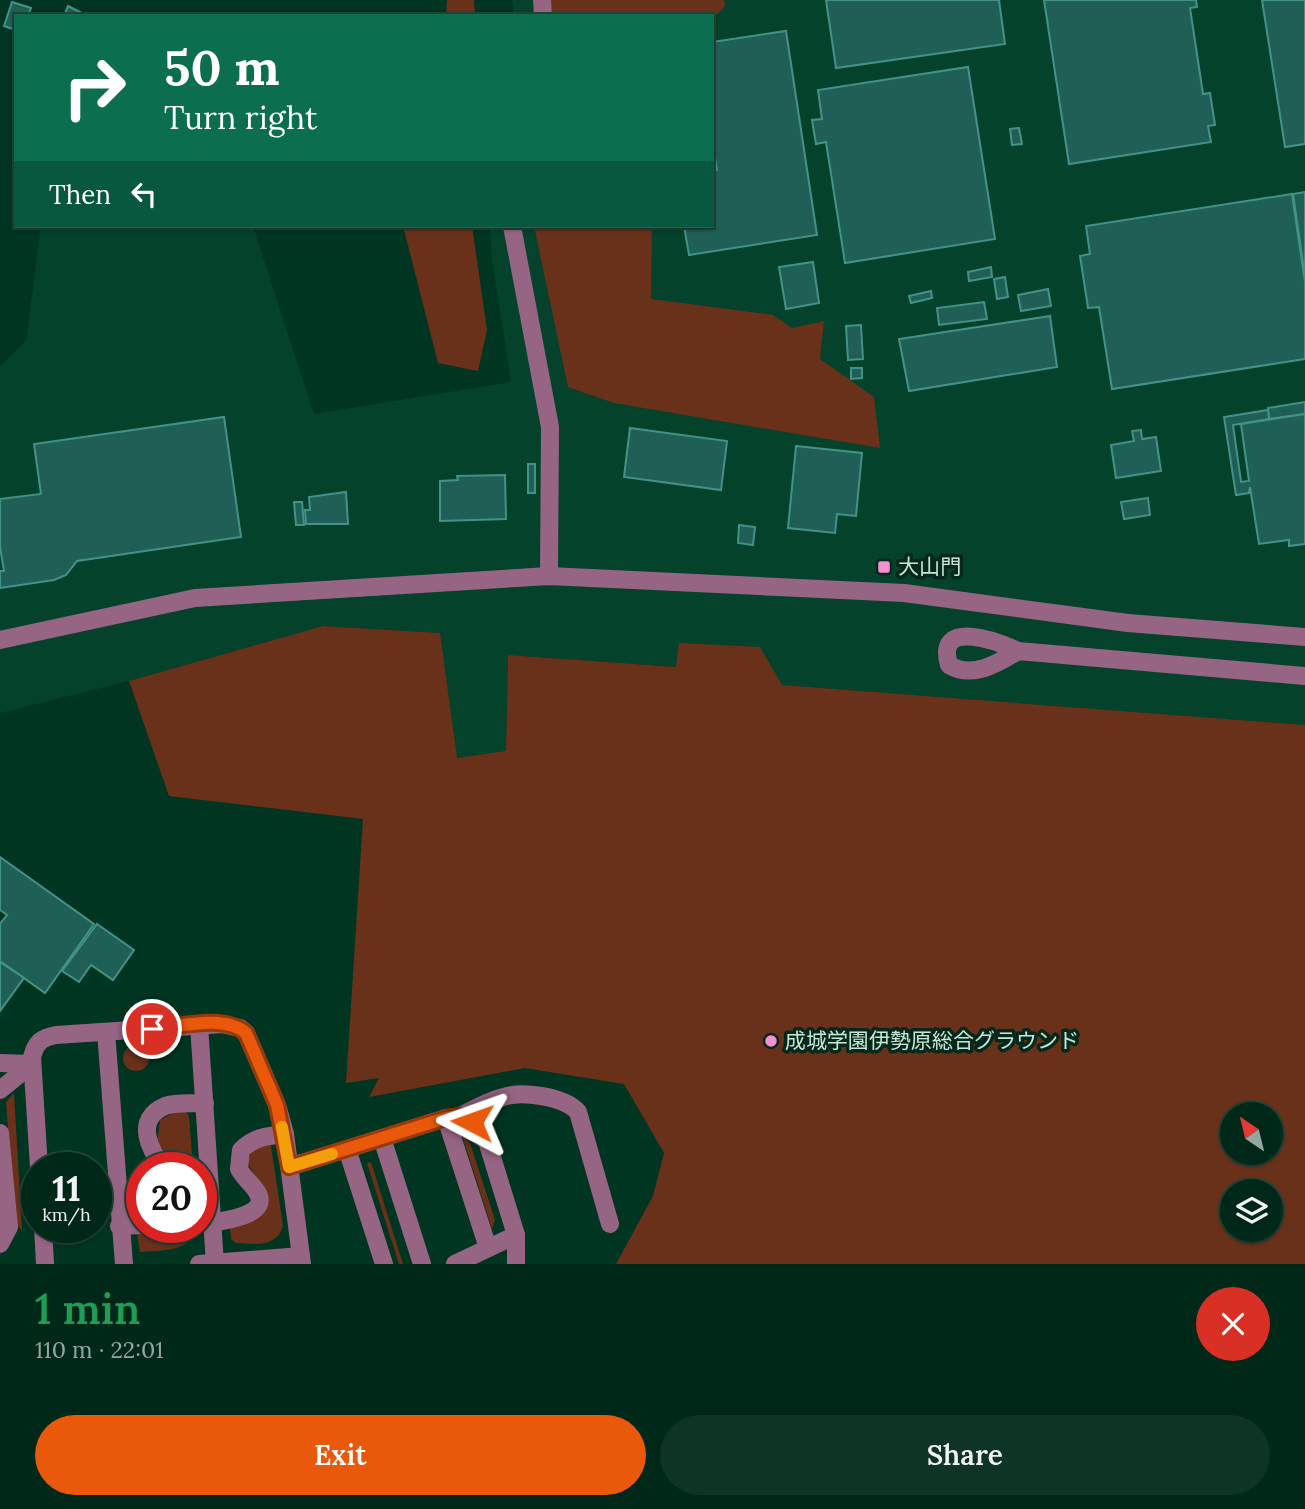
<!DOCTYPE html>
<html lang="en">
<head>
<meta charset="utf-8">
<style>
	:root { --surface:#002819; --page:#0e3426; --text:#f1f3f6; --muted:#95a6a2; --line:#224438; --accent:#ea580c }
	body { margin:0; font-family:Lora,"Noto Sans JP",serif; background:var(--page); color:var(--text); height:100vh; display:flex; flex-direction:column; font-size:26px; white-space:nowrap }
	* { box-sizing:border-box; margin:0 }
	p { font-size:23px; color:var(--muted) }
	.icon { flex:none; width:38px; height:38px; fill:none; stroke:currentColor; stroke-width:2; stroke-linecap:round; stroke-linejoin:round }
	.map { position:relative; height:1264px; overflow:hidden }
	.sheet { display:flex; flex-direction:column; background:var(--surface); flex:1 }
	.sheet>* { flex:none }
	.hud { position:absolute; left:14px; top:14px; width:700px; height:214px; border-radius:0px; box-shadow:0 2px 5px #0004,0 0 0 2px var(--line); background:#0b6e4f; color:#fff; overflow:hidden }
	.needle { width:46px; rotate:325deg }
	.tools { position:absolute; left:1220px; top:1102px; display:grid; gap:14px }
	.tools a { display:grid; place-items:center; width:63px; height:63px; border-radius:50%; background:var(--surface); box-shadow:0 2px 5px #0004,0 0 0 2px var(--line); font-size:35px }
	.speed { position:absolute; left:21px; top:1152px; display:flex; gap:14px; font-size:35px; font-weight:700; text-align:center }
	.speed>* { display:grid; place-content:center; width:91px; height:91px; border-radius:50%; background:var(--surface); box-shadow:0 2px 5px #0004,0 0 0 2px var(--line); line-height:1 }
	.speed small { font-size:18px; font-weight:400 }
	.speed .limit { border:10px solid #d22; background:#fff; color:#111 }
	.pin { position:absolute; display:grid; place-items:center; width:60px; height:60px; color:#fff; margin:-30px; border:4px solid #fff; border-radius:50%; box-shadow:0 2px 7px #0007 }
	.me { position:absolute; width:77px; margin:-38px; rotate:274deg; stroke-linejoin:round; filter:drop-shadow(0 0 5px #0008) }
	.turn { display:flex; align-items:center; gap:24px; height:147px; padding:0 35px; font-size:32px }
	.turn .icon { width:91px; height:91px; stroke-width:2.5 }
	.turn b { display:block; font-size:49px; line-height:60px }
	.then { display:flex; align-items:center; height:66px; padding:0 35px; background:#0003; gap:14px; font-size:26px }
	.round { display:grid; place-items:center; flex:none; width:74px; height:74px; border-radius:37px; background:var(--page) }
	.head { display:flex; align-items:center; justify-content:space-between; height:119px; padding:0 35px }
	h1 { font-size:42px; font-weight:600; line-height:52px; color:#1e9e55 }
	.primary-button { display:flex; gap:14px; margin-top:auto; padding:14px 35px }
	.primary-button a { flex:1; height:80px; border-radius:42px; background:var(--accent); color:#fff; font-size:28px; font-weight:600; line-height:80px; text-align:center }
	.primary-button a+a { background:var(--page); color:var(--text) }
	.map>svg:first-child { display:block }
	.built { fill:#04422b }
	.green { fill:#69311a; fill-rule:evenodd }
	.building { fill:#1f5f56; stroke:#429387; stroke-width:2 }
	.lines { fill:none; stroke-linecap:round; stroke-linejoin:round }
	.minor { stroke:#976584; stroke-width:18 }
	.route-casing { stroke:#983908; stroke-width:18 }
	.route { stroke:#ea580c; stroke-width:12 }
	.slow { stroke:#f59e0b; stroke-width:12 }
	.poi-dot { fill:#f590d1; stroke:#05281a; stroke-width:2.5 }
	.labels { text-anchor:middle; stroke-width:7; stroke-linejoin:round; paint-order:stroke }
	.poi-label { font-size:21px; fill:#c7e7d6; stroke:#05281a; text-anchor:start }
</style>
</head>
<body>
<div class="map">
<svg width="1305" height="1264" viewBox="0 0 1305 1264">
	<rect width="100%" height="100%" fill="#003521"/>
	<!-- built -->
	<polygon class="built" points="512,0 1305,0 1305,725 781,685 679,643 677,667 508,655 506,752 456,758 440,633 323,626 129,681 0,713 0,367 26,341 41,226 253,226 314,414 511,382 492,260 490,226 712,226 712,16 514,16"/>
	<!-- green -->
	<g class="green">
		<polygon points="447,0 474,0 475,16 446,16"/>
		<polygon points="549,0 724,0 725,6 712,19 712,16 548,16"/>
		<polygon points="403,226 472,226 487,330 478,371 438,363"/>
		<polygon points="534,226 652,226 651,299 773,315 792,328 824,321 820,359 874,397 880,448 614,403 568,387"/>
		<path d="M323,626L440,633L457,758L506,751L508,655L676,667L679,643L760,647L782,685L1305,725V1264H616L653,1196L664,1153L624,1084L525,1068L369,1097L379,1078L346,1083L363,819L169,796L129,681ZM1232,1115H1270V1153H1232ZM1232,1192H1270V1230H1232Z"/>
		<circle cx="136" cy="1058" r="13"/>
		<polygon points="14,1093 22,1231 15,1222 6,1102"/>
		<polygon points="175,1112 185,1112 189,1116 193,1167 180,1167 157,1143 160,1120"/>
		<polygon points="462,1135 470,1143 495,1220 492,1229"/>
		<path d="M268,1144L271,1146L283,1226C276,1248 255,1244 236,1243L231,1239L230,1229L264,1211C275,1192 253,1179 248,1162L252,1150Z"/>
		<polygon points="371,1162 403,1264 399,1264 367,1163"/>
		<path d="M171,1227H197C191,1253 161,1250 140,1252L137,1234L157,1233Z"/>
	</g>
	<!-- building -->
	<g class="building">
		<polygon points="826,0 999,0 1005,44 836,68"/>
		<polygon points="1044,0 1196,0 1197,7 1190,8 1203,94 1210,93 1215,125 1208,126 1211,142 1069,164"/>
		<polygon points="1262,0 1305,0 1305,144 1285,147"/>
		<polygon points="12,2 31,8 28,16 16,16 16,30 4,26"/>
		<polygon points="68,6 86,15 86,16 64,16"/>
		<polygon points="786,31 817,235 689,255 684,226 712,226 712,171 717,170 712,137 712,42"/>
		<polygon points="968,67 995,239 845,263 826,142 816,144 812,120 822,119 818,90"/>
		<polygon points="1019,128 1022,144 1012,145 1010,129"/>
		<polygon points="1305,192 1305,277 1293,194"/>
		<polygon points="1292,194 1305,282 1305,359 1112,389 1099,307 1088,308 1080,256 1090,254 1086,226"/>
		<polygon points="813,262 819,303 786,309 779,267"/>
		<polygon points="991,267 992,277 969,281 968,272"/>
		<polygon points="1005,277 1008,297 997,299 994,279"/>
		<polygon points="1048,289 1051,306 1021,311 1018,295"/>
		<polygon points="931,291 932,298 911,303 909,296"/>
		<polygon points="984,302 987,319 939,325 937,308"/>
		<polygon points="1050,316 1057,367 909,391 899,339"/>
		<polygon points="861,325 863,359 848,360 846,326"/>
		<polygon points="851,368 862,368 862,378 851,379"/>
		<polygon points="1305,402 1305,414 1269,419 1268,408"/>
		<polygon points="1268,410 1269,419 1233,425 1241,482 1249,481 1241,424 1305,414 1305,544 1289,546 1289,540 1259,544 1250,487 1249,493 1236,495 1224,417"/>
		<polygon points="224,417 241,537 77,561 66,575 54,580 0,588 0,571 4,571 0,547 0,499 41,494 34,444"/>
		<polygon points="630,428 727,441 721,490 624,477"/>
		<polygon points="1141,430 1142,439 1156,437 1161,471 1116,478 1111,445 1134,441 1132,431"/>
		<polygon points="796,446 862,453 856,516 837,514 835,533 788,528"/>
		<rect x="528" y="464" width="7" height="29"/>
		<polygon points="505,475 506,519 440,521 440,481 458,480 457,476"/>
		<polygon points="346,492 348,524 306,524 305,510 310,510 309,497"/>
		<polygon points="1148,498 1150,515 1124,519 1121,502"/>
		<polygon points="294,502 302,502 304,525 296,525"/>
		<polygon points="739,525 755,527 753,545 738,543"/>
		<polygon points="0,857 94,924 45,993 0,961 0,924 7,915 0,910"/>
		<polygon points="97,924 134,950 113,980 91,965 79,982 62,971"/>
		<polygon points="0,962 24,978 0,1011"/>
	</g>
	<g class="lines">
		<!-- minor -->
		<g class="minor">
			<polyline points="542,0 543,16"/>
			<polyline points="512,226 550,427 549,576"/>
			<polyline points="0,640 195,598 549,576 904,593 1128,623 1305,637"/>
			<path d="M1018,651C997,664 972,679 949,665C935,617 999,642 1018,651L1305,676"/>
			<polyline points="199,1025 215,1264"/>
			<polyline points="106,1032 124,1264"/>
			<polyline points="0,1063 32,1064"/>
			<polyline points="0,1090 32,1064"/>
			<path d="M460,1116C473,1110 486,1102 500,1098C520,1090 564,1096 578,1112L610,1224"/>
			<polyline points="446,1118 488,1248"/>
			<polyline points="0,1133 9,1227 0,1244"/>
			<polyline points="382,1138 422,1264"/>
			<polyline points="347,1149 384,1264"/>
			<path d="M39,1167L32,1057C36,1042 41,1038 56,1035L222,1024L240,1028L246,1033L277,1105L285,1134L302,1264"/>
			<path d="M165,1167C149,1151 134,1119 165,1106C176,1102 193,1104 205,1103"/>
			<path d="M289,1167L446,1118C466,1116 478,1123 487,1141L516,1235V1264"/>
			<path d="M212,1223C226,1220 271,1215 257,1192C252,1184 244,1178 239,1169L241,1150C254,1137 267,1136 285,1134"/>
			<polyline points="119,1226 142,1225"/>
			<polyline points="43,1227 45,1264"/>
			<polyline points="199,1264 301,1256"/>
			<polyline points="455,1264 516,1235"/>
		</g>
	</g>
	<g class="lines">
		<defs>
			<path id="route" d="M152,1029C179,1027 224,1014 246,1033L277,1105L289,1167L446,1118L460,1116L472,1122"/>
		</defs>
		<!-- route casing -->
		<use href="#route" class="route-casing"/>
		<!-- route -->
		<use href="#route" class="route"/>
		<!-- slow -->
		<polyline class="slow" points="282,1127 289,1167 332,1154"/>
	</g>
	<!-- markers -->
	<g class="poi-dot">
		<rect x="877" y="560" width="14" height="14" rx="3.5"/>
		<circle cx="771" cy="1041" r="7"/>
	</g>
	<g class="labels">
		<!-- poi labels -->
		<g class="poi-label">
			<text x="898" y="574">大山門</text>
			<text x="785" y="1048">成城学園伊勢原総合グラウンド</text>
		</g>
	</g>
</svg>
<div class="tools">
<a><svg class="needle" viewBox="-14 -14 28 28"><path d="M0-13l5 13h-10z" fill="#e53935"/><path d="M0 13l5-13h-10z" fill="#95a6a2"/></svg></a>
<a><svg class="icon" aria-label="layers" viewBox="0 0 24 24"><path d="M12 4l9 5-9 5-9-5zM3 14l9 5 9-5"/></svg></a>
</div>
<div class="speed"><div>11<small>km/h</small></div><div class="limit">20</div></div>
<div class="pin" style="left:152px;top:1029px;background:#d93025"><svg class="icon" aria-label="arrive" viewBox="0 0 24 24"><path d="M6 21V4h12l-3 4 3 4H6"/></svg></div>
<svg class="me" style="left:472px;top:1122px" viewBox="-20 -20 40 40"><path d="M0-17L14 15 0 8-14 15z" fill="#ea580c" stroke="#fff" stroke-width="4"/></svg>
<div class="hud">
<div class="turn"><svg class="icon" aria-label="right" viewBox="0 0 24 24"><path d="M7 20v-9h11M14 6l5 5-5 5"/></svg><div><b>50 m</b>Turn right</div></div>
<div class="then">Then<svg class="icon" aria-label="left" viewBox="0 0 24 24"><path d="M17 20v-9H6M10 6l-5 5 5 5"/></svg></div>
</div>
</div>
<section class="sheet">
<div class="head"><div><h1>1 min</h1><p>110 m · 22:01</p></div><a class="round" style="background:#d93025;color:#fff"><svg class="icon" aria-label="close" viewBox="0 0 24 24"><path d="M6 6l12 12M18 6L6 18"/></svg></a></div>
<div class="primary-button"><a>Exit</a><a>Share</a></div>
</section>
</body>
</html>
